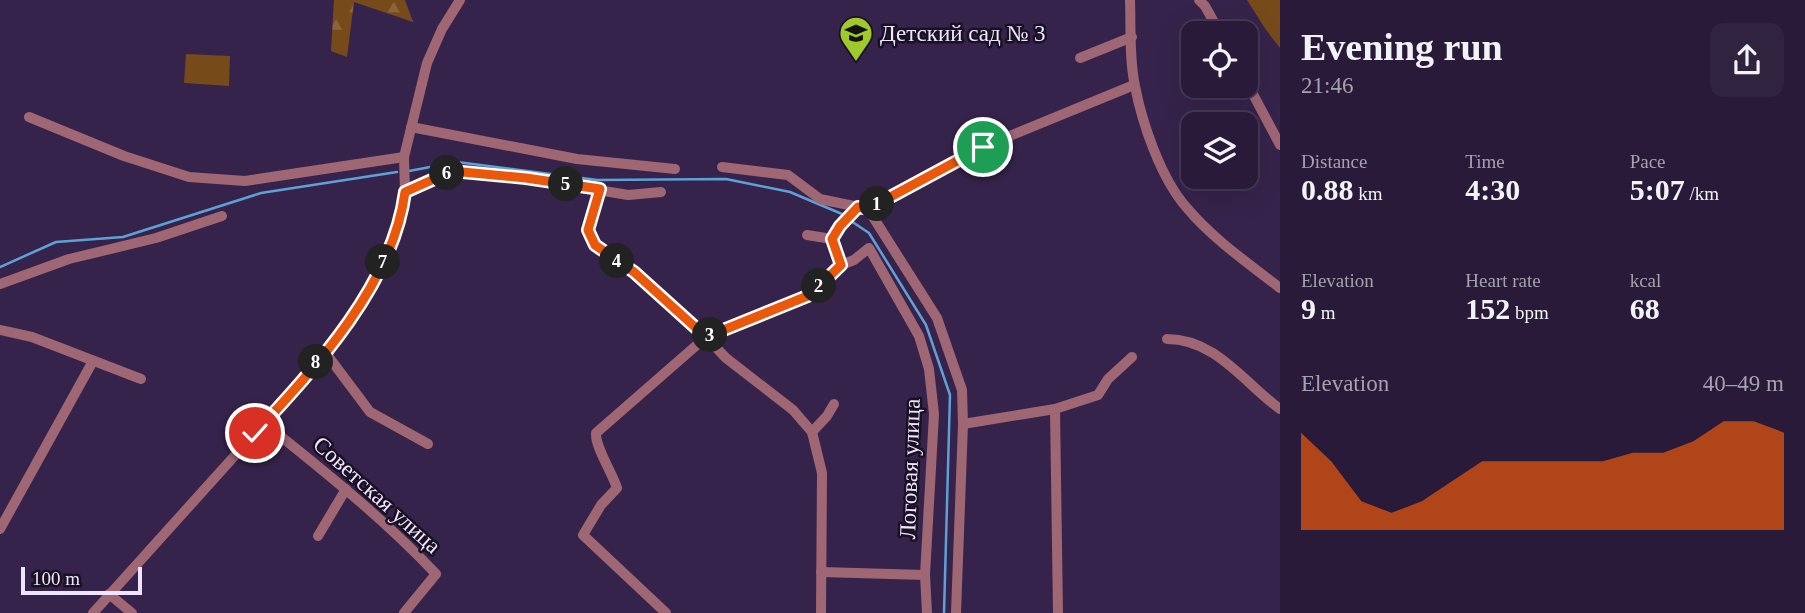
<!DOCTYPE html>
<meta charset="utf-8">
<style>
:root{--surface:#281a38;--page:#302340;--text:#f1f3f6;--muted:#a5a1ae;--line:#443853;--accent:#ea580c}
body{margin:0;font-family:Georgia,serif;background:var(--page);color:var(--text);height:100vh;display:flex;flex-direction:column;font-size:26px;white-space:nowrap}
*{box-sizing:border-box;margin:0}
p{font-size:23px;color:var(--muted)}
.icon{flex:none;width:38px;height:38px;fill:none;stroke:currentColor;stroke-width:2;stroke-linecap:round;stroke-linejoin:round}
.map{position:relative;flex:1;overflow:hidden}
.sheet{display:flex;flex-direction:column;background:var(--surface);width:525px}
.sheet>*{flex:none}
.controls{position:absolute;left:1181px;top:21px;display:grid;gap:14px}
.controls a{display:grid;place-items:center;width:77px;height:77px;border-radius:14px;background:var(--surface);box-shadow:0 7px 28px #0002,0 0 0 2px var(--line);font-size:35px}
.scale{position:absolute;left:21px;bottom:18px;width:121px;box-sizing:border-box;padding-left:7px;border:4px solid #eee4fd;border-top:0;font-size:19px;line-height:24px;white-space:nowrap;color:#eee4fd;-webkit-text-stroke:5px #191123;paint-order:stroke}
.pin{position:absolute;display:grid;place-items:center;width:60px;height:60px;color:#fff;margin:-30px;border:4px solid #fff;border-radius:50%;box-shadow:0 2px 7px #0007}
.km{position:absolute;width:35px;height:35px;margin:-18px;border-radius:50%;background:#222;color:#fff;font-size:19px;line-height:35px;text-align:center}
.round{display:grid;place-items:center;flex:none;width:74px;height:74px;border-radius:14px;background:var(--page)}
.head{display:flex;align-items:center;justify-content:space-between;height:119px;padding:0 21px}
h1{font-size:38px;font-weight:800;line-height:52px}
.figures{display:grid;grid-template-columns:repeat(3,1fr);gap:10px;height:119px;padding:7px 21px}
.figures div{display:grid;align-content:center}
.figures b{font-size:30px;font-weight:800}
.figures small{font-size:19px;font-weight:400}
.figures p{font-size:19px}
.chart{height:196px;padding:14px 21px}
.chart p{display:flex;justify-content:space-between}
.chart svg{width:100%;height:126px;margin-top:7px;fill:var(--accent);opacity:.7}
main{display:flex;flex:1;min-height:0}
.map>svg:first-child{display:block}
.forest{fill:url(#forest-firs)}
.park{fill:#774a1a}
.lines{fill:none;stroke-linecap:round;stroke-linejoin:round}
.stream{stroke:#5ea1d6;stroke-width:2.5}
.minor{stroke:#9f6674;stroke-width:10}
.route-casing{stroke:#fff;stroke-width:14}
.route{stroke:#ea580c;stroke-width:9}
.labels{text-anchor:middle;dominant-baseline:central;stroke-width:5;stroke-linejoin:round;paint-order:stroke}
.poi-label{font-size:23px;fill:#eee4fd;stroke:#191123;text-anchor:start}
.street-label{font-size:23px;fill:#eee4fd;stroke:#191123}
</style>
<main>
<div class="map">
<svg width="1280" height="613" viewBox="0 0 1280 613">
<defs>
<pattern id="forest-firs" width="22" height="20" patternUnits="userSpaceOnUse" patternTransform="scale(1.75)"><rect width="22" height="20" fill="#774a1a"/><path d="M5 1l3.5 6h-7zM16 11l3.5 6h-7z" fill="#8b643c"/></pattern>
</defs>
<rect width="100%" height="100%" fill="#36234b"/>
<path class="forest" d="M334 0H405L413 22 354 2 347 57 331 51Z"/>
<g class="park">
<path d="M1247 0H1280V48L1266 30Z"/>
<path d="M186 54 230 56 229 86 184 83Z"/>
</g>
<g class="lines">
<g class="stream">
<path d="M409 171 457 162 597 180 726 179 790 192 842 214"/>
<path d="M851 221 869 233 926 325 950 395 944 613"/>
<path d="M0 267 56 242 123 237 261 193 397 172"/>
</g>
<g class="minor">
<path d="M1130 0C1131 28 1129 58 1135 86 1142 123 1161 179 1187 208 1213 239 1248 263 1280 288"/>
<path d="M1199 0 1205 6 1220 33"/>
<path d="M1080 58 1132 37"/>
<path d="M1246 81 1280 145"/>
<path d="M29 117 124 156 189 177 245 181 404 157"/>
<path d="M411 127 577 159 675 169"/>
<path d="M722 167 788 175 820 199 868 209 937 318 962 390 963 424 956 613"/>
<path d="M600 189 588 230 595 245 634 272 706 337 726 358 793 410 812 432 822 473 821 613"/>
<path d="M405 192 452 171 526 178 628 195 661 192"/>
<path d="M868 209 983 147 1134 85"/>
<path d="M807 235 832 239"/>
<path d="M841 265 854 260 869 248 919 336 929 369 934 414 925 575 927 613"/>
<path d="M0 284 69 259 156 238 222 216"/>
<path d="M0 330 32 337 141 379"/>
<path d="M1167 339C1216 339 1244 383 1280 409"/>
<path d="M325 352 370 412 428 444"/>
<path d="M1055 409 1058 613"/>
<path d="M270 416 279 435"/>
<path d="M963 424 1055 409 1098 395 1108 379 1132 357"/>
<path d="M812 432 827 416 834 404"/>
<path d="M255 433 270 436 279 435C334 479 388 523 436 574L404 613"/>
<path d="M0 529 93 361"/>
<path d="M318 536 346 489"/>
<path d="M821 572 925 575"/>
<path d="M109 594 132 613"/>
<path d="M93 613 248 441 354 317 394 240 405 192 404 157 427 63 442 29 460 0"/>
<path d="M666 613 583 535 601 505 617 488C612 472 595 447 596 433L706 337 810 295 841 265 832 239 840 226 858 207"/>
</g>
</g>
<g class="lines">
<defs>
<path id="route" d="M255 433C316 367 393 284 405 192L452 171 526 178 600 189 588 230 595 245 634 272 706 337 810 295 841 265 832 239 840 226 858 207 868 209 983 147"/>
</defs>
<use href="#route" class="route-casing"/>
<use href="#route" class="route"/>
</g>
<defs>
<symbol id="school-pin" viewBox="-11 -11 22 30"><path d="M0 17L-7.5 6A9.5 9.5 0 1 1 7.5 6Z" fill="#a0c92c" stroke="#191123"/><path d="M0-5L7-2L0 1L-7-2ZM-4 1L0 2.5L4 1V4Q0 6-4 4Z" fill="#111"/></symbol>
</defs>
<g fill-rule="evenodd">
<use href="#school-pin" x="837" y="14" width="38" height="52"/>
</g>
<g class="labels">
<g class="poi-label">
<text x="880" y="33">Детский сад № 3</text>
</g>
<g class="street-label">
<text transform="translate(910 469) rotate(-88)">Логовая улица</text>
<text transform="translate(377 495) rotate(42)">Советская улица</text>
</g>
</g>
</svg>
<div class="controls">
<a><svg class="icon" aria-label="locate" viewBox="0 0 24 24"><circle cx="12" cy="12" r="6"/><path d="M12 2v4M12 18v4M2 12h4M18 12h4"/></svg></a>
<a><svg class="icon" aria-label="layers" viewBox="0 0 24 24"><path d="M12 4l9 5-9 5-9-5zM3 14l9 5 9-5"/></svg></a>
</div>
<div class="scale">100 m</div>
<div class="pin" style="left:983px;top:147px;background:#1e9e55"><svg class="icon" aria-label="arrive" viewBox="0 0 24 24"><path d="M6 21V4h12l-3 4 3 4H6"/></svg></div>
<div class="pin" style="left:255px;top:433px;background:#d93025"><svg class="icon" aria-label="check" viewBox="0 0 24 24"><path d="M5 12l5 5 9-10"/></svg></div>
<b class="km" style="left:877px;top:204px">1</b>
<b class="km" style="left:819px;top:286px">2</b>
<b class="km" style="left:710px;top:335px">3</b>
<b class="km" style="left:617px;top:261px">4</b>
<b class="km" style="left:566px;top:184px">5</b>
<b class="km" style="left:447px;top:173px">6</b>
<b class="km" style="left:383px;top:262px">7</b>
<b class="km" style="left:316px;top:362px">8</b>
</div>
<section class="sheet">
<div class="head"><div><h1>Evening run</h1><p>21:46</p></div><a class="round"><svg class="icon" aria-label="share" viewBox="0 0 24 24"><path d="M12 15V3M7 8l5-5 5 5M5 13v7h14v-7"/></svg></a></div>
<div class="figures">
<div><p>Distance</p><b>0.88<small> km</small></b></div>
<div><p>Time</p><b>4:30</b></div>
<div><p>Pace</p><b>5:07<small> /km</small></b></div>
</div>
<div class="figures">
<div><p>Elevation</p><b>9<small> m</small></b></div>
<div><p>Heart rate</p><b>152<small> bpm</small></b></div>
<div><p>kcal</p><b>68</b></div>
</div>
<div class="chart"><p><span>Elevation</span>40–49 m</p>
<svg viewBox="0 0 160 44" preserveAspectRatio="none"><path d="M0 44V10L10 20L20 34L30 38L40 34L50 27L60 20L70 20L80 20L90 20L100 20L110 17L120 17L130 13L140 6L150 6L160 10V44z"/></svg>
</div>
</section>
</main>
